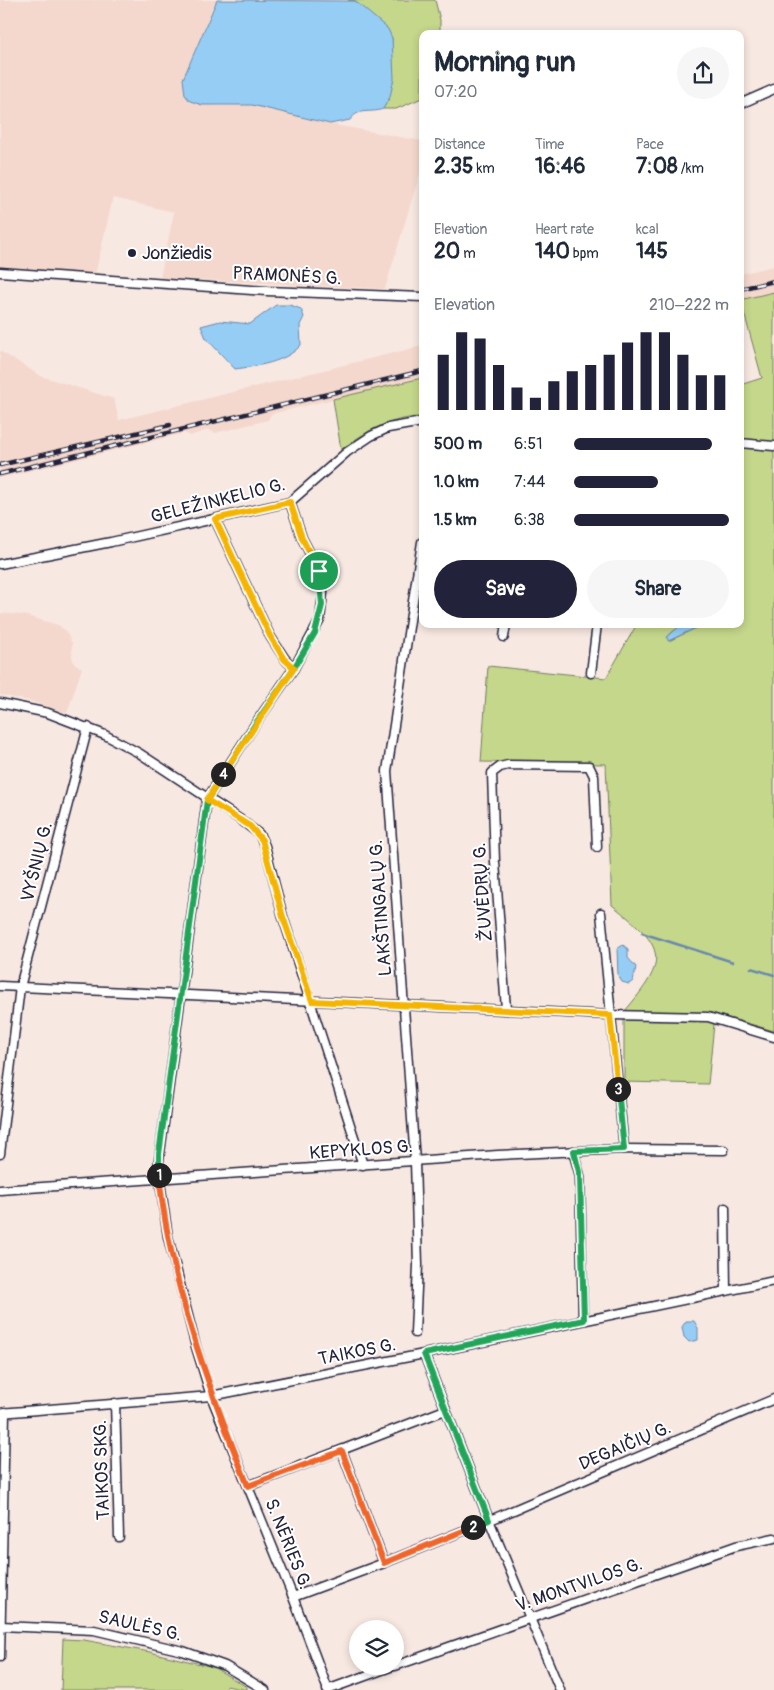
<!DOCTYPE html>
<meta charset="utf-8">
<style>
:root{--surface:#fff;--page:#f6f6f7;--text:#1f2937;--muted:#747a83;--accent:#22223b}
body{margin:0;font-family:Pangolin,sans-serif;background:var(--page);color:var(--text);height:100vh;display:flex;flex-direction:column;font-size:19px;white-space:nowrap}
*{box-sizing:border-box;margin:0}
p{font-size:16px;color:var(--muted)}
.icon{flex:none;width:28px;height:28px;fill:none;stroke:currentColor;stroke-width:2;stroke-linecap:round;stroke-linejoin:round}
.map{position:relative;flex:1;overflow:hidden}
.side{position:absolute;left:419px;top:30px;width:325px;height:598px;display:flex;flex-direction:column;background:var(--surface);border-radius:10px;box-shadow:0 2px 8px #0003}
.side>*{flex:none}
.buttons{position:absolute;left:349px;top:1620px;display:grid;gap:10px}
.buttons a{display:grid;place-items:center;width:55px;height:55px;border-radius:50%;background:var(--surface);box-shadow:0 2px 8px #0003;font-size:25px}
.pin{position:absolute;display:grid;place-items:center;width:42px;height:42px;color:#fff;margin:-21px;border:2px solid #fff;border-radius:50%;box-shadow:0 1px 5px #0007}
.km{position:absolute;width:25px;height:25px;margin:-12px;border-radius:50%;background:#222;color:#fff;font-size:14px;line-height:25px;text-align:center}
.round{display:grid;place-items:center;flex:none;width:52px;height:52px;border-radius:26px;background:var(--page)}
.overview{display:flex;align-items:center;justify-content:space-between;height:85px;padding:0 15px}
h1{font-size:28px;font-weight:700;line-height:38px}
.stats{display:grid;grid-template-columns:repeat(3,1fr);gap:8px;height:85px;padding:5px 15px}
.stats div{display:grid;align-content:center}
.stats b{font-size:21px;font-weight:700}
.stats small{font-size:14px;font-weight:400}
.stats p{font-size:14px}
.chart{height:140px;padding:10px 15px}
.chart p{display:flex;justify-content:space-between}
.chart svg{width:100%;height:90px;margin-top:5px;stroke:var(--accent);stroke-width:6}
.action{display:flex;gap:10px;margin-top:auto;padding:10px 15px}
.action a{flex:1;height:58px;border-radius:30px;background:var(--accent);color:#fff;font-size:20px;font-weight:700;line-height:58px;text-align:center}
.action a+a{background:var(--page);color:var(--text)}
ul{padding:0 15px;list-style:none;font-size:16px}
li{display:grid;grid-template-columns:80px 60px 1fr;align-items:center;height:38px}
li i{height:12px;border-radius:6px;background:var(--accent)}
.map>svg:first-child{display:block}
.built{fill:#f4d8cd}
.green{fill:#c5d78b;stroke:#747c63}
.water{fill:#96cdf5;stroke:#6889ab}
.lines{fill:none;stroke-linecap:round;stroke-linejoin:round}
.stream{stroke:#6889ab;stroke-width:2.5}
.street-casing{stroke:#22223b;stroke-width:11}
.street{stroke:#fff;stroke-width:8}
.rail-casing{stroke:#22223b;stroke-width:4.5}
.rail{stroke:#fff;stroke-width:2.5;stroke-dasharray:8;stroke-linecap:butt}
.split-1-casing{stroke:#fff;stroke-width:10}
.split-2-casing{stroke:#fff;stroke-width:10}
.split-3-casing{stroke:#fff;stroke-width:10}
.split-4-casing{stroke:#fff;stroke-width:10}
.split-5-casing{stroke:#fff;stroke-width:10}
.split-1{stroke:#22a559;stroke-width:6}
.split-2{stroke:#f0652b;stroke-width:6}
.split-3{stroke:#22a559;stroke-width:6}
.split-4{stroke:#f5b400;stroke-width:6}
.split-5{stroke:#f5b400;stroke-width:6}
.poi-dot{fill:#22223b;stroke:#fff;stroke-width:2}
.labels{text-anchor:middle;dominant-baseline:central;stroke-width:4;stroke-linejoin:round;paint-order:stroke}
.poi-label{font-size:18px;fill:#22223b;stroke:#fff;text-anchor:start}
.street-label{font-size:18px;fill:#22223b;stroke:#fff}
</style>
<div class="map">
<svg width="774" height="1690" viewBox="0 0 774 1690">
<rect width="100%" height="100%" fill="#f8e8e2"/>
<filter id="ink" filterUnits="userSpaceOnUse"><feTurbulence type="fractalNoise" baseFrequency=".02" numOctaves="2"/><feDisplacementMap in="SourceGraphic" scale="10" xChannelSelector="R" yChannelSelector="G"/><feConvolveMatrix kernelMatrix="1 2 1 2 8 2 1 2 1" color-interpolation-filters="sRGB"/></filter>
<g filter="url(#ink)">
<g class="built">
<path d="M0 0H217L183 79 185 95 190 101 219 106 252 105 330 124 422 141V166L385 289 160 278 174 212 113 198 95 275 0 269Z"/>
<path d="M774 266V292L740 300V274Z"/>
<path d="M422 346V378L271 414 268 420 215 433 208 430 190 436 185 433 0 478V351L41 376 114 399 119 420Z"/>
<path d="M0 613 24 615 58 625 65 630 72 643V657L74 663 82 668 67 713 30 701 0 695Z"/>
</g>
<g class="green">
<path d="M348 0H435L440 20V34H422V98L396 109H383C398 81 390 66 392 38L355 1Z"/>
<path d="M774 292V1031L715 1014 708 1084 624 1082V1012C669 960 667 948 612 905L606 764 481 762 488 666 606 678 637 624H682L668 636 669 641 698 627 699 624H740V385L762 378 743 309H740V300Z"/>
<path d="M422 378V417C393 417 363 432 341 450L333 399Z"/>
<path d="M63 1639 84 1640 150 1652 213 1667 247 1687V1690L226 1686 225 1690H61Z"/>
</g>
<g class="water">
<path d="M217 0 355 1 388 29 392 38 394 78 390 97 383 109C370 114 359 107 350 120L330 124 252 105H202L190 101 185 95 183 79Z"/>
<path d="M276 305H290L301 309 304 317 300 325 301 345C285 363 257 366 235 369L206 338 201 326 220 321 250 324Z"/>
<path d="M682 624H699L698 627 668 641 667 637Z"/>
<path d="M623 945 628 949V958L636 967 633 981 629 984 622 982 618 975 617 949Z"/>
<path d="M686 1321H694L698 1328V1340L689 1342 684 1337 682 1327Z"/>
</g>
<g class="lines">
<g class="stream">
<path d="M642 933 733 962"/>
<path d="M751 968 774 975"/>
</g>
<defs>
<g id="street">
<path d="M740 104 774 89"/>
<path d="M0 272 267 291 422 297"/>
<path d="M740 443 774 446"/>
<path d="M290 502 302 538 319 571 323 593 320 620 294 668 256 723 207 799 158 1168 168 1237 196 1347 211 1396 293 1597 328 1690"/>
<path d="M215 519 270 636 285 659 294 668"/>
<path d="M0 564 111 542 290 502 347 452 371 436 388 428 422 422"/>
<path d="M504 637 506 624"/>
<path d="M591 673 597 624"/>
<path d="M0 703 48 713 105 735 139 753 241 820 259 834 265 846 283 917 363 1165"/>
<path d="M601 913 624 1149"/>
<path d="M0 986 610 1015 708 1017 774 1037"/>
<path d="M506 1009 495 862 492 773 500 767 508 765 589 766 594 776 597 847"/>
<path d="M573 1151 580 1176 583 1320"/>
<path d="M0 1154 20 987 88 727"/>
<path d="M0 1190 498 1155 624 1149 724 1150"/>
<path d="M725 1208 726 1291"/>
<path d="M415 1333 418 1265 415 1161 387 771 422 542"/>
<path d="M424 1354 489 1520 560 1690"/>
<path d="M115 1403 119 1537"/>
<path d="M0 1413 211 1396 424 1354 774 1281"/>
<path d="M248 1486 445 1410"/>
<path d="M384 1563 495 1518 774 1399"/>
<path d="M293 1597 384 1563 342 1451"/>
<path d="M0 1626 94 1630 183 1651 225 1666 265 1690"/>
<path d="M0 1657 5 1412"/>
<path d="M395 1666 736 1546 774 1538"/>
<path d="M327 1690 393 1666"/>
</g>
</defs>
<use href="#street" class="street-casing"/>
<use href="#street" class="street"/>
<defs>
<g id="rail">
<path d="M740 289 774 281"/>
<path d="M0 465 170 425"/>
<path d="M0 474 422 371"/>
</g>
</defs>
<use href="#rail" class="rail-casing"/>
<use href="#rail" class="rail"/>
</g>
</g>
<g class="lines" filter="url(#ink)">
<defs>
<path id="split-1" d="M159 1175V1154L207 800 256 723 294 668 315 633 322 605 319 571"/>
<path id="split-2" d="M159 1175C170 1283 208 1386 248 1486L342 1451 384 1563 473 1527"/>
<path id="split-3" d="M473 1527 489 1520 424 1354 584 1320 580 1176 574 1151 624 1149 618 1089"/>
<path id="split-4" d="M223 774 207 800 250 826 262 840 283 917 312 1001 610 1015 618 1089"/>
<path id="split-5" d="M223 774 294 668 284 659 270 636 215 519 290 502 302 538 319 571"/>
</defs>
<use href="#split-1" class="split-1-casing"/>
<use href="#split-2" class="split-2-casing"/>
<use href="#split-3" class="split-3-casing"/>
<use href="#split-4" class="split-4-casing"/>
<use href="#split-5" class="split-5-casing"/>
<use href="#split-1" class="split-1"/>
<use href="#split-2" class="split-2"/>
<use href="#split-3" class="split-3"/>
<use href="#split-4" class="split-4"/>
<use href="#split-5" class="split-5"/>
</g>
<circle class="poi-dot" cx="132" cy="253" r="5"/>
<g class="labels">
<g class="poi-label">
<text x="142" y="253">Jonžiedis</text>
</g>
<g class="street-label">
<text transform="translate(287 276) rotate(3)">PRAMONĖS G.</text>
<text transform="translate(218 501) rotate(-14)">GELEŽINKELIO G.</text>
<text transform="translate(37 862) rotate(-76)">VYŠNIŲ G.</text>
<text transform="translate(483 892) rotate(-94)">ŽUVĖDRŲ G.</text>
<text transform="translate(381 908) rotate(-94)">LAKŠTINGALŲ G.</text>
<text transform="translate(361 1150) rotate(-4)">KEPYKLOS G.</text>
<text transform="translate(357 1352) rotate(-11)">TAIKOS G.</text>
<text transform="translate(625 1446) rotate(-23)">DEGAIČIŲ G.</text>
<text transform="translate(102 1470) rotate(-92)">TAIKOS SKG.</text>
<text transform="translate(288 1544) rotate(68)">S. NĖRIES G.</text>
<text transform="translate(579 1585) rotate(-19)">V. MONTVILOS G.</text>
<text transform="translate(140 1626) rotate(13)">SAULĖS G.</text>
</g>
</g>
</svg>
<div class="buttons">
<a><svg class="icon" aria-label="layers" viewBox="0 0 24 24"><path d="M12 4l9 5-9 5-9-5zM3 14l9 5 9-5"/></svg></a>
</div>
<div class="pin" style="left:319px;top:571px;background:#1e9e55"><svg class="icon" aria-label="arrive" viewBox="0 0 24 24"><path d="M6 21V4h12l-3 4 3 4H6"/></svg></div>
<b class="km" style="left:159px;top:1175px">1</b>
<b class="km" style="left:473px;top:1527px">2</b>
<b class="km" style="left:618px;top:1089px">3</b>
<b class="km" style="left:223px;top:774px">4</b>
<section class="side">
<div class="overview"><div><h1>Morning run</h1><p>07:20</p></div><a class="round"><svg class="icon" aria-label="share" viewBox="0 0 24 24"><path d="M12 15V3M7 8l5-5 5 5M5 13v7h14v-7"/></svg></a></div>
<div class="stats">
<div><p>Distance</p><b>2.35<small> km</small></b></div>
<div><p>Time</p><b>16:46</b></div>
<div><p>Pace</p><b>7:08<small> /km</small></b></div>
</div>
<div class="stats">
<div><p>Elevation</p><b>20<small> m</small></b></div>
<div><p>Heart rate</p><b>140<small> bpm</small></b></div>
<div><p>kcal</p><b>145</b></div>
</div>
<div class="chart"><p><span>Elevation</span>210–222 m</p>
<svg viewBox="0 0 160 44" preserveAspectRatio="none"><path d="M5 44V17M15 44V6M25 44V9M35 44V22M45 44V33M55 44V38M65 44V30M75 44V25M85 44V22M95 44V17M105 44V11M115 44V6M125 44V6M135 44V17M145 44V27M155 44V27"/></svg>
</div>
<ul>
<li><b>500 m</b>6:51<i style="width:89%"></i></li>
<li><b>1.0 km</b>7:44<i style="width:54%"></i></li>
<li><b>1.5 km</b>6:38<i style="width:100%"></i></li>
</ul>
<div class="action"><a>Save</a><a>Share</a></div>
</section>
</div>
